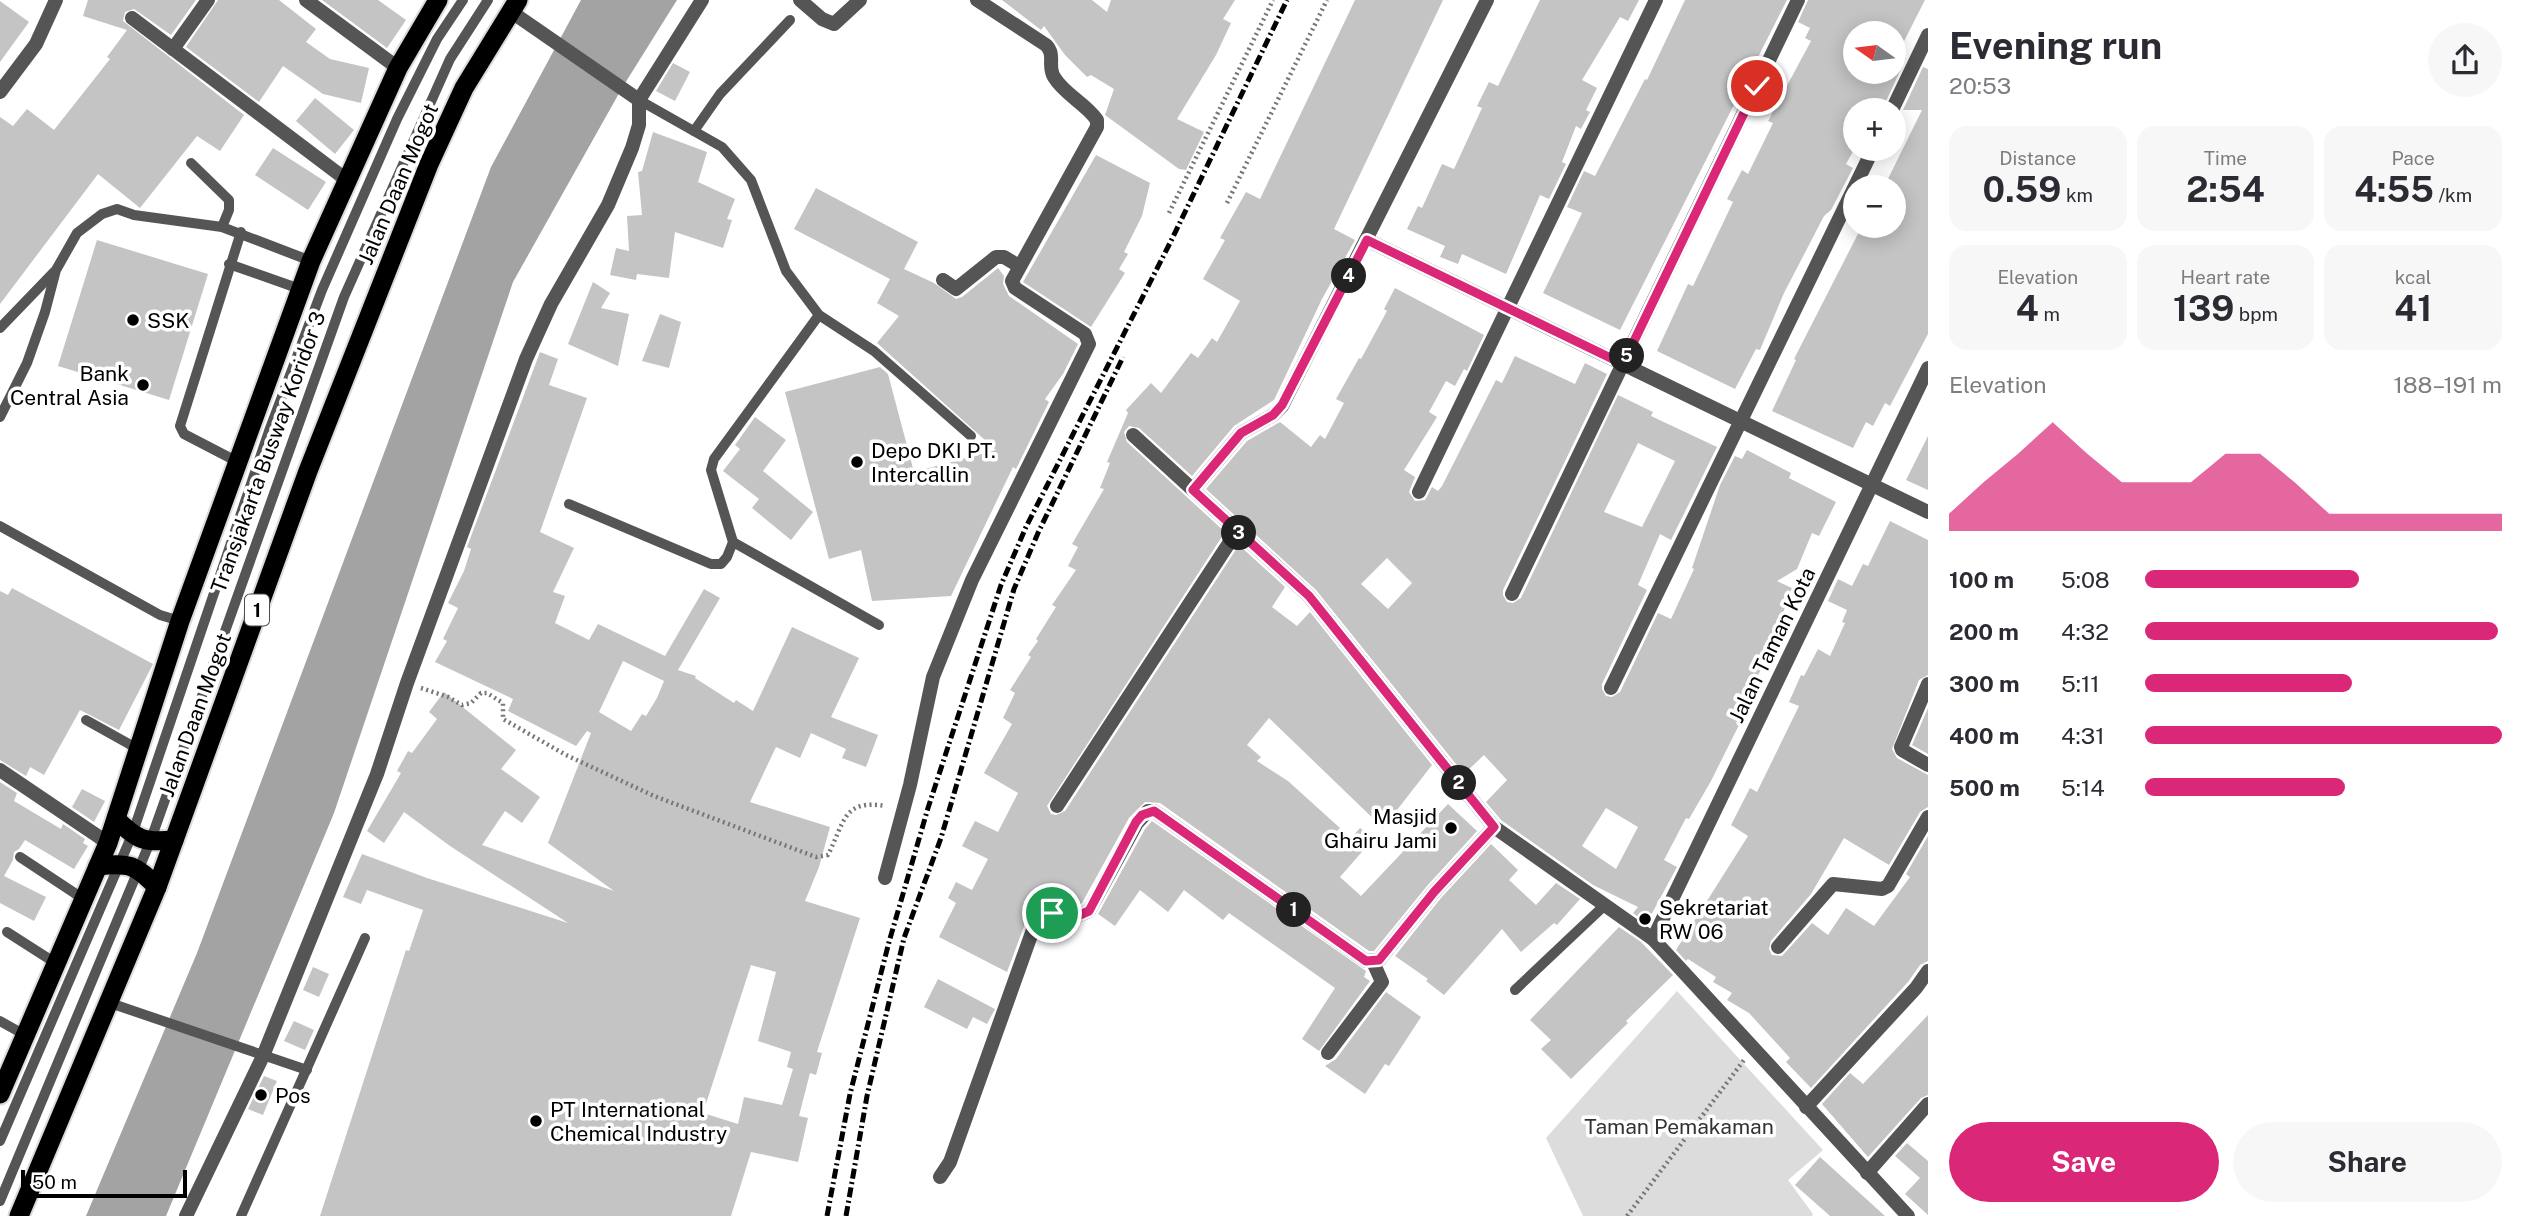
<!DOCTYPE html>
<meta charset="utf-8">
<style>
:root{--surface:#fff;--page:#f7f7f7;--text:#2b2b33;--muted:#7c7c81;--accent:#db2777}
body{margin:0;font-family:"Public Sans",sans-serif;background:var(--page);color:var(--text);height:100vh;display:flex;flex-direction:column;font-size:26px;white-space:nowrap}
*{box-sizing:border-box;margin:0}
p{font-size:23px;color:var(--muted)}
.icon{flex:none;width:38px;height:38px;fill:none;stroke:currentColor;stroke-width:2;stroke-linecap:round;stroke-linejoin:round}
.map{position:relative;flex:1;overflow:hidden}
.details{display:flex;flex-direction:column;background:var(--surface);width:595px}
.details>*{flex:none}
.needle{width:46px;rotate:284deg}
.controls{position:absolute;left:1843px;top:21px;display:grid;gap:14px}
.controls a{display:grid;place-items:center;width:63px;height:63px;border-radius:50%;background:var(--surface);box-shadow:0 4px 18px #0003;font-size:35px}
.scale{position:absolute;left:21px;bottom:18px;width:166px;box-sizing:border-box;padding-left:7px;border:4px solid #000;border-top:0;font-size:19px;line-height:24px;white-space:nowrap;color:#000;-webkit-text-stroke:5px #fff;paint-order:stroke}
.pin{position:absolute;display:grid;place-items:center;width:60px;height:60px;color:#fff;margin:-30px;border:4px solid #fff;border-radius:50%;box-shadow:0 2px 7px #0007}
.km{position:absolute;width:35px;height:35px;margin:-18px;border-radius:50%;background:#222;color:#fff;font-size:19px;line-height:35px;text-align:center}
.round{display:grid;place-items:center;flex:none;width:74px;height:74px;border-radius:37px;background:var(--page)}
.summary{display:flex;align-items:center;justify-content:space-between;height:119px;padding:0 21px}
h1{font-size:38px;font-weight:700;line-height:52px}
.metrics{display:grid;grid-template-columns:repeat(3,1fr);gap:10px;height:119px;padding:7px 21px}
.metrics div{display:grid;align-content:center;border-radius:18px;background:var(--page);text-align:center}
.metrics b{font-size:35px;font-weight:700}
.metrics small{font-size:19px;font-weight:400}
.metrics p{font-size:19px}
.chart{height:196px;padding:14px 21px}
.chart p{display:flex;justify-content:space-between}
.chart svg{width:100%;height:126px;margin-top:7px;fill:var(--accent);opacity:.7}
.cta{display:flex;gap:14px;margin-top:auto;padding:14px 21px}
.cta a{flex:1;height:80px;border-radius:42px;background:var(--accent);color:#fff;font-size:28px;font-weight:700;line-height:80px;text-align:center}
.cta a+a{background:var(--page);color:var(--text)}
ul{padding:0 21px;list-style:none;font-size:23px}
li{display:grid;grid-template-columns:112px 84px 1fr;align-items:center;height:52px}
li i{height:18px;border-radius:9px;background:var(--accent)}
main{display:flex;flex:1;min-height:0}
.map>svg:first-child{display:block}
.green{fill:#dcdcdc}
.water{fill:#a3a3a3}
.building{fill:#c4c4c4;fill-rule:evenodd}
.lines{fill:none;stroke-linecap:round;stroke-linejoin:round}
.trunk-casing{stroke:#dbdbdb;stroke-width:23}
.path{stroke:#777;stroke-width:4.5;stroke-dasharray:2 3.5;stroke-linecap:butt}
.service{stroke:#555;stroke-width:10}
.minor{stroke:#555;stroke-width:14}
.tertiary{stroke:#555;stroke-width:14}
.trunk{stroke:#000;stroke-width:19}
.rail{stroke:#000;stroke-width:5;stroke-dasharray:10 3.5 2 3.5;stroke-linecap:butt}
.route-casing{stroke:#fff;stroke-width:14}
.route{stroke:#db2777;stroke-width:9}
.poi-dot{fill:#000;stroke:#fff;stroke-width:2.5}
.labels{text-anchor:middle;dominant-baseline:central;stroke-width:7;stroke-linejoin:round;paint-order:stroke}
.shield{fill:#fff;stroke:#4c4c4c;stroke-width:2}
.shield-label{font-size:19px;font-weight:bold;fill:#000}
.street-label{font-size:21px;fill:#000;stroke:#fff}
.poi-label{font-size:21px;fill:#000;stroke:#fff;text-anchor:start}
.park-label{font-size:21px;fill:#333;stroke:#fff}
</style>
<main>
<div class="map">
<svg width="1928" height="1216" viewBox="0 0 1928 1216">
<rect width="100%" height="100%" fill="#fff"/>
<path class="green" d="M1677 991 1823 1150 1788 1180 1813 1214 1812 1216H1583L1546 1138Z"/>
<path class="water" d="M581 0H677L622 88 513 282 334 813 166 1216H86L197 953 491 167Z"/>
<g class="building">
<path d="M88 0H196L171 35 134 9 125 12 123 21 244 115 220 151 197 136 140 208 98 174 0 304V117L13 126 27 109 54 130 110 59 107 57 127 30 83 16Z"/>
<path d="M218 0H279L316 29 306 42 330 59 369 68 361 103 323 94 283 66 259 102 186 47Z"/>
<path d="M322 0H378L406 20 387 48Z"/>
<path d="M1002 0H1092L1107 12 1111 0H1235L1223 19 1231 23 1216 55 1177 119 1204 132 1186 170 1179 169 1105 115 1114 89 1091 75 1087 77 1065 55 1044 26 1041 30Z"/>
<path d="M1355 0H1443L1334 229 1355 240 1322 299 1274 400 1234 426 1192 476 1139 428 1129 426 1124 432 1127 442 1225 532 1047 806 1051 814 1056 815 1065 811 1239 545 1285 587 1272 607 1297 626 1310 612 1432 765 1383 828 1269 718 1247 745 1261 757 1257 761 1288 781 1351 838 1360 828 1374 838 1340 877 1361 896 1448 804 1477 831 1427 886 1374 951H1369L1160 803 1145 802 1129 818 1082 903 1074 907 1066 906 1045 892 1033 914 1026 921 1007 972 939 937 956 903 948 898 956 882 972 890 988 859 962 846 975 821 998 832 1018 793 984 773 1012 724 1003 718 1015 693 1010 690 1031 657 1028 655 1038 641 1036 639 1056 607 1052 605 1076 570 1068 566 1078 547 1072 544 1104 489 1100 488 1110 463 1107 462 1128 413 1126 410 1151 383 1161 393 1191 353 1198 358 1212 338 1217 342 1240 301 1203 279 1225 240 1220 238 1246 192 1260 199Z"/>
<path d="M1540 0H1639L1628 21 1620 17 1582 80 1597 88 1586 110 1590 112 1581 129 1576 126 1562 162 1566 164 1549 199 1540 195 1506 274 1462 254 1458 264 1440 257 1445 246 1407 229 1418 206 1422 208 1442 164 1454 169 1482 108 1477 106 1489 82 1498 86Z"/>
<path d="M1685 0H1787L1620 330 1543 293 1582 213 1567 207 1584 171 1595 176 1645 79 1647 80Z"/>
<path d="M1808 0H1925L1898 53 1906 58 1882 110H1855V148L1846 164 1853 168 1831 210 1824 216 1784 293 1760 350 1756 349 1735 389 1657 351 1688 284 1693 286 1733 202 1727 199 1742 170 1748 174 1773 123 1768 121 1811 41 1805 38 1810 28 1798 22ZM1855 33H1894V72H1855Z"/>
<path d="M0 1 29 22 0 62Z"/>
<path d="M673 63 690 72 675 101 656 91Z"/>
<path d="M1923 67 1928 69V334L1890 406 1885 403 1873 426 1866 422 1853 448 1772 411 1796 360 1794 359 1862 226H1894V187H1884L1922 110H1903Z"/>
<path d="M315 98 354 130 335 154 296 121Z"/>
<path d="M653 132 707 152 698 182 735 199 727 219 732 220 723 248 675 232 669 278 637 274 636 280 610 275 616 248 629 251 627 216 642 215 638 172 642 171Z"/>
<path d="M273 148 326 182 308 210 255 175Z"/>
<path d="M1096 155 1150 183 1142 216 1124 252 1128 254 1119 269 1125 273 1091 327 1023 282Z"/>
<path d="M816 188 918 242 904 269 934 283 956 299 962 297 998 268 1004 276 1003 284 1009 296 1078 344 1063 374 1045 399 1049 402 1016 469 1013 467 951 596 872 601 861 550 829 559 785 392 880 367 888 374 914 472 996 450 877 343 899 316 877 303 890 279 794 229Z"/>
<path d="M97 240 208 274 169 400 58 366Z"/>
<path d="M593 282 610 293 601 308 629 314 618 366 568 344Z"/>
<path d="M1395 288 1484 335 1467 371 1464 369 1455 386 1446 381 1429 412 1437 417 1404 470 1415 477 1409 492 1415 501 1425 500 1432 487 1438 491 1442 486 1496 380 1502 383 1515 356 1575 384 1585 363 1607 374 1503 590V595L1507 602 1513 603 1521 598 1618 395 1653 412 1651 416 1717 447 1671 540 1660 534 1638 585 1647 590 1602 684V689L1606 696 1612 697 1620 692 1658 613 1671 619 1694 569 1692 568 1720 485 1735 456 1742 459 1747 450 1791 473 1789 478 1836 502 1819 536 1812 533 1797 569 1777 581 1794 589 1779 621 1785 624 1773 650 1770 649 1748 698 1752 699 1711 781 1689 819 1686 818 1664 860 1677 867 1650 917 1652 919 1649 925 1633 913 1638 907 1593 885 1501 820 1486 802 1507 780 1484 755 1464 774 1316 590 1206 489 1247 441 1280 422 1311 447 1320 435 1325 439 1344 403 1336 399 1359 358 1361 359 1387 311 1384 309ZM1638 443 1675 461 1642 527 1604 512ZM1387 558 1412 583 1388 609 1361 584ZM1606 808 1638 827 1616 869 1582 846Z"/>
<path d="M660 314 681 322 669 368 642 361Z"/>
<path d="M540 352 558 359 549 385 587 398 540 532 574 548 553 592 565 596 555 623 589 640 598 624 665 656 704 589 720 598 678 670 696 676 695 678 734 703 736 700 753 711 792 627 859 658 831 717 878 735 866 767 842 758 846 749 811 733 800 758 776 747 750 802 830 827 819 867 805 901 860 918 817 1052 822 1053 816 1075 810 1073 799 1116 808 1118 798 1162 751 1152 731 1216H320L406 950 409 951 423 910 367 890 361 904 343 897 362 854 427 878 568 923 450 846 404 812 384 843 367 831 401 773 397 771 408 751 412 753 437 719 429 712 444 692 516 750 501 769 540 797 522 823 505 811 482 845 614 891 548 843 591 733 587 731 576 746 508 711 513 699 435 662 447 641 443 639 458 608 448 603 464 571 471 549 467 547ZM623 661 664 681 657 698 646 716 642 714 631 731 599 712ZM751 965 776 972 758 1041 791 1052 787 1067 793 1069 782 1105 744 1097 738 1124 703 1113Z"/>
<path d="M755 417 786 440 763 471 813 512 791 540 752 508 759 499 723 471 740 449 735 445Z"/>
<path d="M1928 436V490L1906 480Z"/>
<path d="M1890 521 1928 540V675L1919 680 1892 749 1897 758 1928 775V807L1920 812 1889 865 1844 838 1811 894 1771 941 1769 949 1772 955 1782 956 1812 923 1828 935 1846 908 1874 926 1910 877 1906 874 1928 836V961L1920 965 1908 982 1811 1088 1786 1062 1790 1058 1749 1013 1727 1000 1732 993 1713 982 1716 977 1688 959 1686 961 1676 950 1748 836 1731 825 1750 788 1757 792 1799 706 1789 702 1801 675 1804 676 1818 649 1830 656 1845 623 1842 622 1847 610 1828 601 1838 579 1852 586 1863 564 1868 566Z"/>
<path d="M12 588 153 664 119 730 80 710 44 775 30 767 26 776 0 760V591L8 595Z"/>
<path d="M1928 708V754L1912 745Z"/>
<path d="M0 782 17 793 14 801 61 829 63 824 85 839 83 843 88 846 74 869 25 840 19 849 14 852 13 860 4 876 46 897 34 921 0 903Z"/>
<path d="M82 789 105 801 94 822 72 807Z"/>
<path d="M1152 821 1366 971 1364 977 1370 981 1319 1051 1302 1039 1335 988 1229 913 1223 920 1184 890 1168 912 1140 890 1115 926 1098 914 1145 829Z"/>
<path d="M1491 844 1518 870 1509 880 1536 905 1556 883 1580 899 1557 925 1554 923 1521 952 1502 929 1444 995 1426 981 1428 979 1395 956 1441 898Z"/>
<path d="M1619 927 1641 942 1673 975 1626 1021 1628 1023 1571 1079 1541 1049 1551 1040 1530 1020Z"/>
<path d="M313 967 329 974 319 997 303 990Z"/>
<path d="M938 979 995 1009 987 1024 973 1017 967 1029 924 1007Z"/>
<path d="M1386 992 1421 1017 1389 1066 1385 1064 1365 1094 1325 1066 1336 1059Z"/>
<path d="M1928 1015V1095L1921 1098 1868 1157 1822 1104 1850 1073 1863 1084Z"/>
<path d="M294 1021 314 1030 305 1050 284 1041Z"/>
<path d="M264 1076 277 1081 263 1115 248 1109Z"/>
<path d="M1907 1143 1928 1161V1215L1905 1194 1920 1178 1895 1156Z"/>
<path d="M1820 1157 1885 1216H1830L1795 1185Z"/>
</g>
<g class="lines">
<defs>
<g id="trunk">
<path d="M116 819C137 840 144 843 174 840"/>
<path d="M98 866C129 862 136 865 157 887"/>
<path d="M0 1094 108 843 180 621 311 261 398 68 438 0"/>
<path d="M19 1216 157 887 308 471 429 164 464 88 518 0"/>
</g>
</defs>
<use href="#trunk" class="trunk-casing"/>
<g class="path">
<path d="M1227 203 1327 0"/>
<path d="M1169 213 1273 0"/>
<path d="M421 688 448 697 462 705 471 703 481 693H487L503 703V719L566 755 654 796 816 857 828 855C845 821 843 799 886 806"/>
<path d="M1627 1216 1744 1060"/>
</g>
<g class="service">
<path d="M639 100 722 147 751 180 786 271 819 315 874 351 971 436"/>
<path d="M694 131 720 94 790 20"/>
<path d="M191 163 229 200V210L222 227"/>
<path d="M229 264 300 289"/>
<path d="M0 328 54 272"/>
<path d="M0 417 27 363 45 312 56 270 77 233 102 214 117 209 134 215 222 227 311 261"/>
<path d="M236 461 184 434 180 426 241 232"/>
<path d="M569 504 711 564H721L727 557 733 542 711 470 714 459 819 315"/>
<path d="M0 526 160 615 180 621"/>
<path d="M733 542 879 625"/>
<path d="M86 720 138 749"/>
<path d="M20 857 85 900"/>
<path d="M7 932 57 964"/>
<path d="M1515 990 1606 904"/>
<path d="M110 1003 307 1070"/>
<path d="M0 1021 25 1035"/>
<path d="M0 1141 132 835 269 431 322 290 397 119 437 39 463 0"/>
<path d="M0 1201 150 842 344 297 450 59 488 0"/>
<path d="M241 1216 365 938"/>
</g>
<g class="minor">
<path d="M306 0 398 68"/>
<path d="M800 0 822 19 834 24 860 0"/>
<path d="M510 11 639 100"/>
<path d="M132 18 348 181"/>
<path d="M173 49 208 0"/>
<path d="M0 92 36 44 56 0"/>
<path d="M1892 110 1928 35"/>
<path d="M1367 240 1928 512"/>
<path d="M943 280 956 289 996 257H1004L1019 266"/>
<path d="M1133 435 1309 596 1494 827 1653 939"/>
<path d="M1193 490 1241 433 1273 415 1282 406 1487 0"/>
<path d="M1419 492 1656 0"/>
<path d="M1512 594 1798 0"/>
<path d="M1928 684 1901 747 1902 750 1928 765"/>
<path d="M1611 688 1873 149"/>
<path d="M0 770 108 843"/>
<path d="M1057 806 1237 531"/>
<path d="M885 878 910 785 933 677 972 580 1089 344 1085 334 1015 288 1012 281 1097 127V120C1086 104 1064 94 1054 77 1047 66 1056 55 1046 45L977 0"/>
<path d="M1778 947 1833 884 1882 889 1888 886 1928 817"/>
<path d="M1328 1053 1382 982 1373 962"/>
<path d="M1806 1107 1916 988 1928 971"/>
<path d="M1867 1173 1928 1104"/>
<path d="M940 1177 950 1162 1035 924 1052 913 1075 917 1089 911 1137 823 1148 811H1154L1366 961 1379 960 1434 892 1494 827"/>
<path d="M186 1216 263 1056 377 774 407 683 526 359 551 304 608 205 632 148 639 125V100L702 0"/>
</g>
<path class="tertiary" d="M1908 1216 1653 939 1928 368"/>
<use href="#trunk" class="trunk"/>
<g class="rail">
<path d="M827 1216 850 1094 889 942 928 808 1001 585 1026 527 1172 239 1287 0"/>
<path d="M846 1216 867 1096 904 938 941 838 1014 589 1038 533 1123 357"/>
</g>
</g>
<g class="lines">
<defs>
<path id="route" d="M1052 913 1075 917 1089 911 1136 822 1142 815 1154 811 1366 961 1379 960 1434 892 1494 827 1309 596 1193 490 1241 433 1273 415 1282 405 1367 240 1623 364 1757 86"/>
</defs>
<use href="#route" class="route-casing"/>
<use href="#route" class="route"/>
</g>
<g class="poi-dot">
<circle cx="133" cy="320" r="7"/>
<circle cx="143" cy="385" r="7"/>
<circle cx="857" cy="462" r="7"/>
<circle cx="1451" cy="828" r="7"/>
<circle cx="1645" cy="919" r="7"/>
<circle cx="261" cy="1095" r="7"/>
<circle cx="536" cy="1121" r="7"/>
</g>
<g class="labels">
<rect class="shield" x="245" y="594.5" width="24" height="31" rx="5"/>
<g class="shield-label">
<text x="257" y="610">1</text>
</g>
<g class="street-label">
<text transform="translate(398 184) rotate(-67)">Jalan Daan Mogot</text>
<text transform="translate(268 452) rotate(-70)">Transjakarta Busway Koridor 3</text>
<text transform="translate(1772 645) rotate(-64)">Jalan Taman Kota</text>
<text transform="translate(195 715) rotate(-70)">Jalan Daan Mogot</text>
</g>
<g class="poi-label">
<text x="147" y="320">SSK</text>
<text x="129" y="373" text-anchor="end">Bank<tspan x="129" dy="24">Central Asia</tspan></text>
<text x="871" y="450">Depo DKI PT.<tspan x="871" dy="24">Intercallin</tspan></text>
<text x="1437" y="816" text-anchor="end">Masjid<tspan x="1437" dy="24">Ghairu Jami</tspan></text>
<text x="1659" y="907">Sekretariat<tspan x="1659" dy="24">RW 06</tspan></text>
<text x="275" y="1095">Pos</text>
<text x="550" y="1109">PT International<tspan x="550" dy="24">Chemical Industry</tspan></text>
</g>
<g class="park-label">
<text x="1679" y="1126">Taman Pemakaman</text>
</g>
</g>
</svg>
<div class="controls">
<a><svg class="needle" viewBox="-14 -14 28 28"><path d="M0-13l5 13h-10z" fill="#e53935"/><path d="M0 13l5-13h-10z" fill="#7c7c81"/></svg></a>
<a>+</a>
<a>−</a>
</div>
<div class="scale">50 m</div>
<div class="pin" style="left:1052px;top:913px;background:#1e9e55"><svg class="icon" aria-label="arrive" viewBox="0 0 24 24"><path d="M6 21V4h12l-3 4 3 4H6"/></svg></div>
<div class="pin" style="left:1757px;top:86px;background:#d93025"><svg class="icon" aria-label="check" viewBox="0 0 24 24"><path d="M5 12l5 5 9-10"/></svg></div>
<b class="km" style="left:1294px;top:910px">1</b>
<b class="km" style="left:1459px;top:783px">2</b>
<b class="km" style="left:1239px;top:533px">3</b>
<b class="km" style="left:1349px;top:276px">4</b>
<b class="km" style="left:1627px;top:356px">5</b>
</div>
<section class="details">
<div class="summary"><div><h1>Evening run</h1><p>20:53</p></div><a class="round"><svg class="icon" aria-label="share" viewBox="0 0 24 24"><path d="M12 15V3M7 8l5-5 5 5M5 13v7h14v-7"/></svg></a></div>
<div class="metrics">
<div><p>Distance</p><b>0.59<small> km</small></b></div>
<div><p>Time</p><b>2:54</b></div>
<div><p>Pace</p><b>4:55<small> /km</small></b></div>
</div>
<div class="metrics">
<div><p>Elevation</p><b>4<small> m</small></b></div>
<div><p>Heart rate</p><b>139<small> bpm</small></b></div>
<div><p>kcal</p><b>41</b></div>
</div>
<div class="chart"><p><span>Elevation</span>188–191 m</p>
<svg viewBox="0 0 160 44" preserveAspectRatio="none"><path d="M0 44V38L10 27L20 17L30 6L40 17L50 27L60 27L70 27L80 17L90 17L100 27L110 38L120 38L130 38L140 38L150 38L160 38V44z"/></svg>
</div>
<ul>
<li><b>100 m</b>5:08<i style="width:60%"></i></li>
<li><b>200 m</b>4:32<i style="width:99%"></i></li>
<li><b>300 m</b>5:11<i style="width:58%"></i></li>
<li><b>400 m</b>4:31<i style="width:100%"></i></li>
<li><b>500 m</b>5:14<i style="width:56%"></i></li>
</ul>
<div class="cta"><a>Save</a><a>Share</a></div>
</section>
</main>
